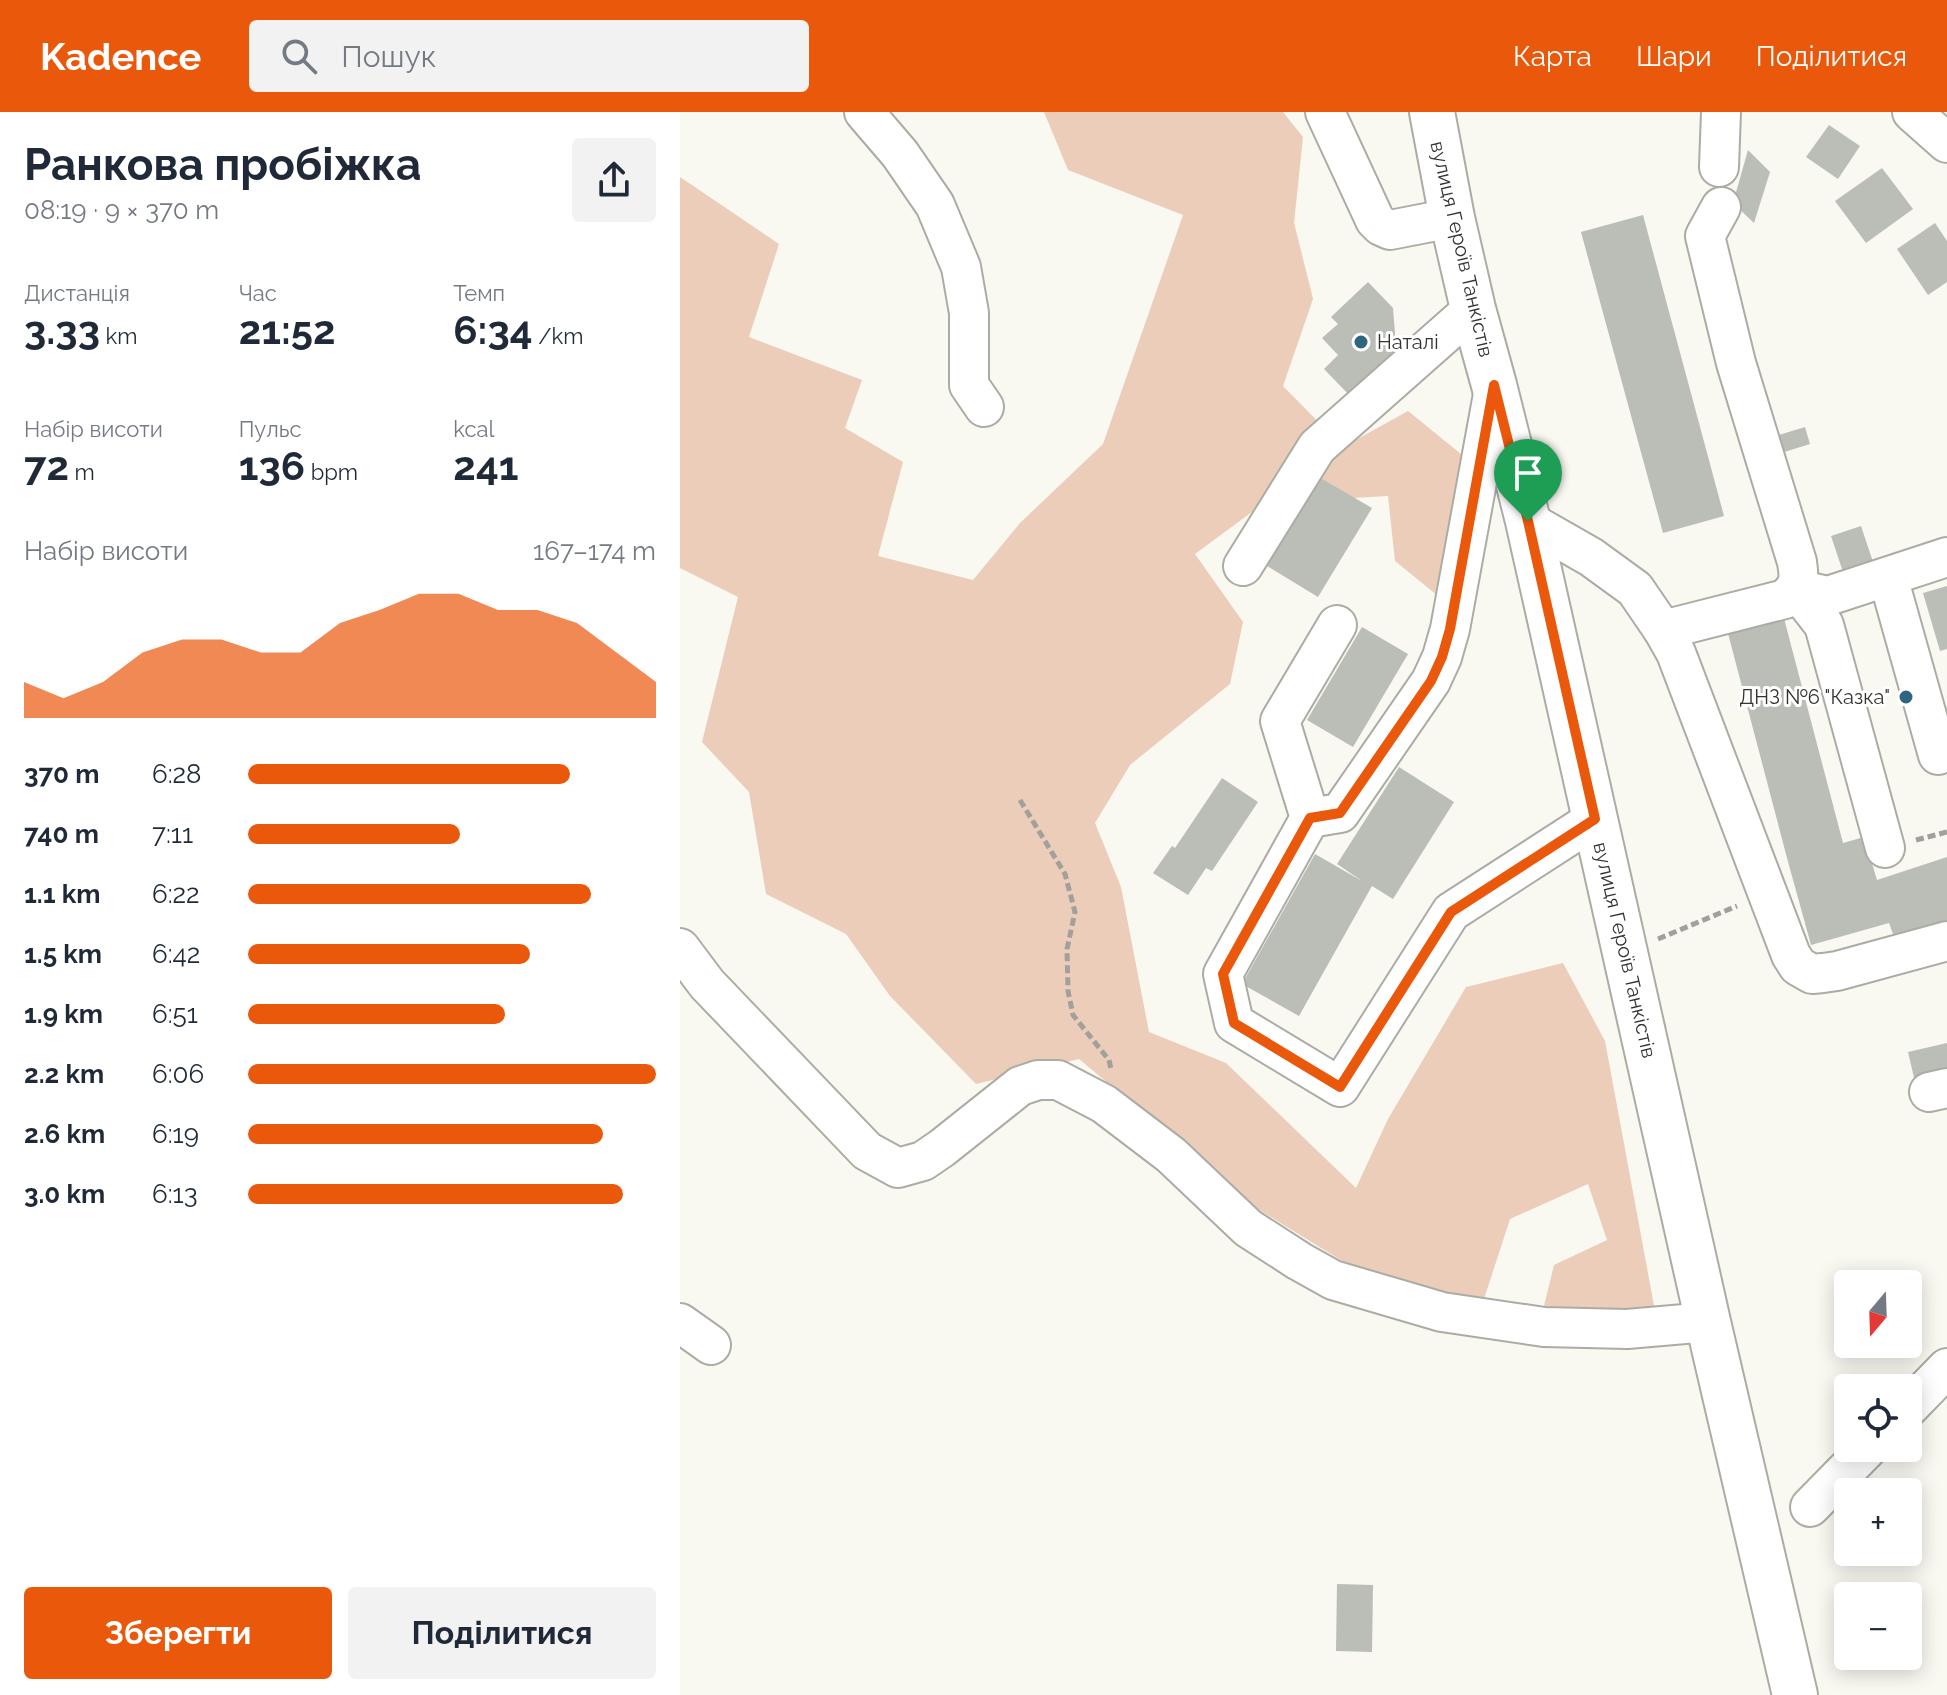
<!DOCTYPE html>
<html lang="uk">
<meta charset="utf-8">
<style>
:root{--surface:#fff;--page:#f2f2f3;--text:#1f2937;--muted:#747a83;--accent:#ea580c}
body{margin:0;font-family:Raleway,sans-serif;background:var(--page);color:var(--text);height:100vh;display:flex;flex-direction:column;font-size:30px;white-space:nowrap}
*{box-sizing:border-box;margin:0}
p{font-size:26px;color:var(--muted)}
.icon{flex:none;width:44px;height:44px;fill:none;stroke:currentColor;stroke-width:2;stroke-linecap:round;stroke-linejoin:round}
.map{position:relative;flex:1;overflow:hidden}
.side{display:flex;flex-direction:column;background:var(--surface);width:680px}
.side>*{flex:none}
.needle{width:52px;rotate:199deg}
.tools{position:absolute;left:1154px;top:1158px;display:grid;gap:16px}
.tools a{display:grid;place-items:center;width:88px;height:88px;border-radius:8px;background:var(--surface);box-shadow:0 4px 20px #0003;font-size:40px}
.pin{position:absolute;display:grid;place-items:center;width:68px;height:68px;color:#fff;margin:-82px -34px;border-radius:50% 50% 50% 0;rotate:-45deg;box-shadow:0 0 8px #0007}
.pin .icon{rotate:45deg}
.round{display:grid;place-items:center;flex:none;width:84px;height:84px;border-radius:8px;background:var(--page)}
.overview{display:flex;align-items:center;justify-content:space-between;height:136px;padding:0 24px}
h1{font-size:44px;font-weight:700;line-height:60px}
.stats{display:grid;grid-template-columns:repeat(3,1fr);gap:12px;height:136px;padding:8px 24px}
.stats div{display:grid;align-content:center}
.stats b{font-size:40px;font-weight:700}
.stats small{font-size:22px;font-weight:400}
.stats p{font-size:22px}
.chart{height:224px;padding:16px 24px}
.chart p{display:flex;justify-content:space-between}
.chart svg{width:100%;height:144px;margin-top:8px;fill:var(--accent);opacity:.7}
.cta{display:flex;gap:16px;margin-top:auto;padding:16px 24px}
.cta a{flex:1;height:92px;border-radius:8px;background:var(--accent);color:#fff;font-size:32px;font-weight:700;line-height:92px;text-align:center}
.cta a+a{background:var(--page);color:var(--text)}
ul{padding:0 24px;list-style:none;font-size:26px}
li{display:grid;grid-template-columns:128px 96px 1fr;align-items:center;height:60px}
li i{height:20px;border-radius:10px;background:var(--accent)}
header{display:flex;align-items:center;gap:48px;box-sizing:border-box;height:112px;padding:0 40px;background:var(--accent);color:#fff}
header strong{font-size:38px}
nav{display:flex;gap:44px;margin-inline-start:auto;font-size:28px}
.search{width:560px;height:72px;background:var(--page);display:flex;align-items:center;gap:20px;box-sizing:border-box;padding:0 28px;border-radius:8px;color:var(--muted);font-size:30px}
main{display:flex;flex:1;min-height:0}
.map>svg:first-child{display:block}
.green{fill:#eccdb9}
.building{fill:#babeb7}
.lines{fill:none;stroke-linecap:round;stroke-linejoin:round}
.minor-casing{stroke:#acaca5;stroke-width:42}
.major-casing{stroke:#acaca5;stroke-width:48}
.path{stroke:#a1a09b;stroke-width:5;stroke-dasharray:8 4;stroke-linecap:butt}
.minor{stroke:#fff;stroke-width:38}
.major{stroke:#fff;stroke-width:44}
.route-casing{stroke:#fff;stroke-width:16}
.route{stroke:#ea580c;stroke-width:10}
.poi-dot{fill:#2f6580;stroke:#fff;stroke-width:3}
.labels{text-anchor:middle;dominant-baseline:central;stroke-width:6;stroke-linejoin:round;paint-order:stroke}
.street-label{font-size:20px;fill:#333330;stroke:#fff}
.poi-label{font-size:20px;fill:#333330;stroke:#fff;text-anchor:start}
</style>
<header>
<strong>Kadence</strong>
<div class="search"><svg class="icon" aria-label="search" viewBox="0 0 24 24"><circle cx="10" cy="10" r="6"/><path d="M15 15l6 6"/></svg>Пошук</div>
<nav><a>Карта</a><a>Шари</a><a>Поділитися</a></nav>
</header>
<main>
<section class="side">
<div class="overview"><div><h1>Ранкова пробіжка</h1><p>08:19 · 9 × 370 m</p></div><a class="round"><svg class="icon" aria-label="share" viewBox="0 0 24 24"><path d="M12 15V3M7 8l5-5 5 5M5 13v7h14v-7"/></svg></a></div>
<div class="stats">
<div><p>Дистанція</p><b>3.33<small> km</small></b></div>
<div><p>Час</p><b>21:52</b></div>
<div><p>Темп</p><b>6:34<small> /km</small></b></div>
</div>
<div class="stats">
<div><p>Набір висоти</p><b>72<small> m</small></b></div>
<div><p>Пульс</p><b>136<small> bpm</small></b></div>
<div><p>kcal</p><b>241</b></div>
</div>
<div class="chart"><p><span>Набір висоти</span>167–174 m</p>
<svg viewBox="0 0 160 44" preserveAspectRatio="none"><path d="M0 44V33L10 38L20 33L30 24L40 20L50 20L60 24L70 24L80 15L90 11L100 6L110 6L120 11L130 11L140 15L150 24L160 33V44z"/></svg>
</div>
<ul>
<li><b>370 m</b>6:28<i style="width:79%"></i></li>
<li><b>740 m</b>7:11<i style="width:52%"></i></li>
<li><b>1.1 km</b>6:22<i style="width:84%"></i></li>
<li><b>1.5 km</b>6:42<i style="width:69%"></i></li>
<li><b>1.9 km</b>6:51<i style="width:63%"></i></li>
<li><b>2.2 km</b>6:06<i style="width:100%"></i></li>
<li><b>2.6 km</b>6:19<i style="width:87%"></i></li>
<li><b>3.0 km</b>6:13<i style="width:92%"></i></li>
</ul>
<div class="cta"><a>Зберегти</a><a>Поділитися</a></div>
</section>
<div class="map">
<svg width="1267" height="1583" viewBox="0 0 1267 1583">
<rect width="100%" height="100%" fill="#f9f8f1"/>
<path class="green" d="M364 0H603L623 25 614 111 633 187 603 274 663 335 728 299 781 342 758 484 715 449 708 384 584 391 515 442 563 510 550 572 450 653 415 711 441 775 469 920 546 951 676 1076 708 1007 786 875 883 851 925 929 975 1199 863 1198 874 1153 927 1128 908 1072 830 1107 804 1187 685 1163 578 1097 399 947 296 972 210 884 166 822 86 782 69 680 22 630 58 485 0 456V65L99 132 69 225 182 268 165 316 223 350 198 444 293 468 340 411 423 332 503 103 388 58Z"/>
<g class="building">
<path d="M1149 13 1180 34 1158 67 1126 45Z"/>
<path d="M1068 38 1090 60 1074 111 1053 91Z"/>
<path d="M1202 56 1233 97 1186 131 1155 89Z"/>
<path d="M963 103 1044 404 983 421 901 120Z"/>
<path d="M1255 111 1267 129V170L1248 183 1217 137Z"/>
<path d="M688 170 713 196 716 234 709 258 676 290 644 257 658 243 642 226 658 212 651 205Z"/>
<path d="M1125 315 1130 332 1098 342 1092 325Z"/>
<path d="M637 364 692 396 638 485 584 452Z"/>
<path d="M1181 414 1194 453 1164 463 1151 424Z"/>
<path d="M1267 474V537L1260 539 1243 481Z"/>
<path d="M1101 495 1163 731 1184 725 1197 768 1267 745V817L1217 833 1209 811 1131 833 1107 746 1045 510Z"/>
<path d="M682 515 728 542 673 635 627 608Z"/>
<path d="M719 655 774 690 713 787 692 774 619 904 562 872 635 742 682 769 657 752Z"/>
<path d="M542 666 578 690 532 759 526 756 508 783 473 761 492 734 495 736Z"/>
<path d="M1267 931V963L1235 970 1228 940Z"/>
<path d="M657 1472 693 1473 692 1540 656 1539Z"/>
</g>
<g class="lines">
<defs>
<g id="minor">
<path d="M184 0 220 42 255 93 281 155 289 201V273L304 295"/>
<path d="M645 0 695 108 701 114 710 118 772 106"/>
<path d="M1232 0 1267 31"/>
<path d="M1039 55 1041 0"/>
<path d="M814 277 770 517 762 545 751 569 660 701 630 706 543 862 554 911 660 975 771 800 915 707"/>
<path d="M848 409 911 445 955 477 983 518 996 541 1111 843 1118 854 1132 862 1143 861 1157 859 1267 829"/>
<path d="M563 454 637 335 793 197"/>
<path d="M1208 465 1258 643"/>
<path d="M1116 477 1144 513 1205 736"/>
<path d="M1116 477 1148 484 1267 445"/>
<path d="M983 518 1105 487C1119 474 1120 469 1117 450L1056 251 1025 124 1041 95"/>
<path d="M630 706 600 609 657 513"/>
<path d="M0 836 27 872 187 1039 218 1056 243 1049 262 1036 340 974 358 968H378L424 992 491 1043 568 1116 619 1149 653 1168 762 1200 864 1215 947 1217 1028 1210"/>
<path d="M1249 980 1267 976"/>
<path d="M0 1211 31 1233"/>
<path d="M1228 1296 1267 1256"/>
<path d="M1130 1395 1188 1336"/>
</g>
<path id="major" d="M752 0 772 106 793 197 814 273 848 409 1028 1210 1115 1583"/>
</defs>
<use href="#minor" class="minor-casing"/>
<use href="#major" class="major-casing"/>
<g class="path">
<path d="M340 688 385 762 395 800 387 837 388 879 393 903 429 948 431 957"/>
<path d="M1236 728 1267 720"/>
<path d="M978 827 1057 794"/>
</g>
<use href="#minor" class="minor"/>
<use href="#major" class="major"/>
</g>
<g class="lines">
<defs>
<path id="route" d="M814 273 848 409 915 707 771 800 660 975 554 911 543 862 630 706 660 701 751 569 762 545 770 517Z"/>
</defs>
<use href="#route" class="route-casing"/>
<use href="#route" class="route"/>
</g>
<g class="poi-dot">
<circle cx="681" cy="230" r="8"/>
<circle cx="1226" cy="585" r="8"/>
</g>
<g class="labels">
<g class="street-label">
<text transform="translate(782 137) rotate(77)">вулиця Героїв Танкістів</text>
<text transform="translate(945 838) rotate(77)">вулиця Героїв Танкістів</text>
</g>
<g class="poi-label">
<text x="697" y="230">Наталі</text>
<text x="1210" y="585" text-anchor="end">ДНЗ №6 "Казка"</text>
</g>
</g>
</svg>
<div class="tools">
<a><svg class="needle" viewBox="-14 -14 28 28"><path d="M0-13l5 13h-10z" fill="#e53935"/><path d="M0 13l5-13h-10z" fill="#747a83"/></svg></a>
<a><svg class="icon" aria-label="locate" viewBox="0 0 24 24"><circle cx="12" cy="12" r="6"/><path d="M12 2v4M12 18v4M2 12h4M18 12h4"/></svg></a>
<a>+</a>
<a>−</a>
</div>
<div class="pin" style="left:848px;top:409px;background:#1e9e55"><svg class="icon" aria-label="arrive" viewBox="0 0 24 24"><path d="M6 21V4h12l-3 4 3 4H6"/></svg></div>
</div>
</main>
